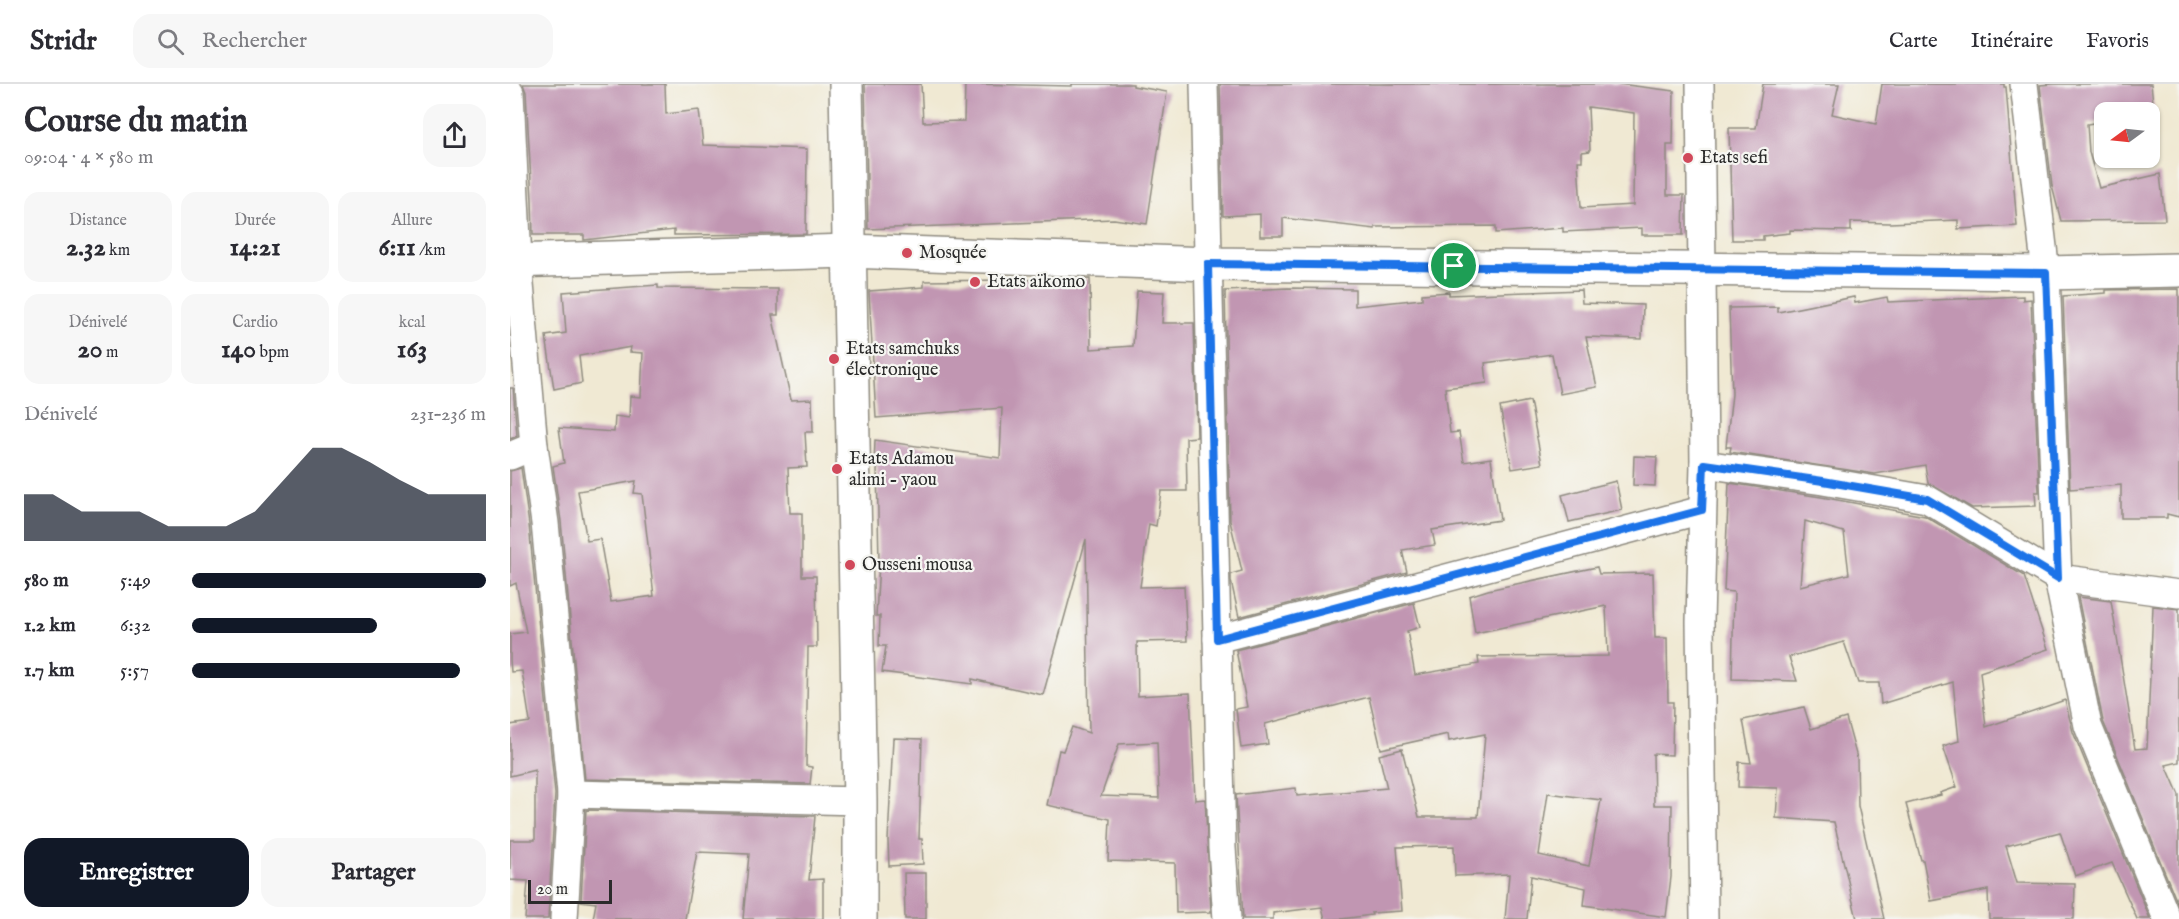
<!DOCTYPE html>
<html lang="fr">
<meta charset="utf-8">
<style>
:root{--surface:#fff;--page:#f7f7f7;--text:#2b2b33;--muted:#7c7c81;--line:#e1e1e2;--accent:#111827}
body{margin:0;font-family:"IM FELL English",serif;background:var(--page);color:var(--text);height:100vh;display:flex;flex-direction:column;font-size:22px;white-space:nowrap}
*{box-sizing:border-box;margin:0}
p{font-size:20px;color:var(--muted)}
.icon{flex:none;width:33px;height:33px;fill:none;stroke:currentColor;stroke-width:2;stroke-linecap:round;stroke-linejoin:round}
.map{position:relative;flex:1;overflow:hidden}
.side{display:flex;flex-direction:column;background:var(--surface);width:510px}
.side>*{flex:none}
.needle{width:39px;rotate:255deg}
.fabs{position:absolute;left:1584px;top:18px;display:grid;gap:12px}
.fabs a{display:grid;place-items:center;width:66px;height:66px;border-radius:12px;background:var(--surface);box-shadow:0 2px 4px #0004;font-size:30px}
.scale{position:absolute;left:18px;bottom:15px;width:84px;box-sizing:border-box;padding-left:6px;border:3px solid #2b2b2b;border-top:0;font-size:16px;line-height:21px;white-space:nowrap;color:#2b2b2b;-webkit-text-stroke:4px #f6f6f2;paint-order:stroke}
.pin{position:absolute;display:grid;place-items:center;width:51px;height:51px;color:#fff;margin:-26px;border:3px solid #fff;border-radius:50%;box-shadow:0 2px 6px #0007}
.round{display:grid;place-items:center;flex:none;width:63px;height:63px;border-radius:18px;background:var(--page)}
.overview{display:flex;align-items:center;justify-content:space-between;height:102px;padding:0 24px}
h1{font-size:33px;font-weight:700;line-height:45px}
.figures{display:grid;grid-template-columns:repeat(3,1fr);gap:9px;height:102px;padding:6px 24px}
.figures div{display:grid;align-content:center;border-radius:15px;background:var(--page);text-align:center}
.figures b{font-size:26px;font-weight:700}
.figures small{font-size:16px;font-weight:400}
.figures p{font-size:16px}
.chart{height:168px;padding:12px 24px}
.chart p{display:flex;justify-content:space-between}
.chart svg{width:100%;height:108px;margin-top:6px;fill:var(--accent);opacity:.7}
.primary-button{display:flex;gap:12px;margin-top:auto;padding:12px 24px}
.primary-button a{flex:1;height:69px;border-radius:18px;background:var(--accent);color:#fff;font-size:24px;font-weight:700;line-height:69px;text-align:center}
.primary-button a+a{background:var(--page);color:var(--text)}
ul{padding:0 24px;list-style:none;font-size:20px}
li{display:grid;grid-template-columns:96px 72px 1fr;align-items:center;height:45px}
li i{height:15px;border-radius:8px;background:var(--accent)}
header{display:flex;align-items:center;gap:36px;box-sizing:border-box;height:84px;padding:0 30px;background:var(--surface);border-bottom:2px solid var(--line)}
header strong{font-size:28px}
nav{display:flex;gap:33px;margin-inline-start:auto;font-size:21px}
.search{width:420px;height:54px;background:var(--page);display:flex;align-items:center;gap:15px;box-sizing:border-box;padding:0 21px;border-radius:18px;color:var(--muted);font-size:22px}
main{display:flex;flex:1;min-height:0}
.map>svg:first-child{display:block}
.building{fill:#c196b2;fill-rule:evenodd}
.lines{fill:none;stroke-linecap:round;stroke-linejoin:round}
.minor-casing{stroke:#8e8a7f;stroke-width:30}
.tertiary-casing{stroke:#8e8a7f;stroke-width:36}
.minor{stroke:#fff;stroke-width:27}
.tertiary{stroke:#fff;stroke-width:33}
.route-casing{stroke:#fff;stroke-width:12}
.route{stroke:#1a73e8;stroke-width:8}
.poi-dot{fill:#d1495b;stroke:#f6f6f2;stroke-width:2}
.labels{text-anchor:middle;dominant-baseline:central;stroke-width:4.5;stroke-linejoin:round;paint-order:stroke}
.poi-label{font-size:18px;fill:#2b2b2b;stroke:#f6f6f2;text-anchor:start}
</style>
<header>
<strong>Stridr</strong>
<div class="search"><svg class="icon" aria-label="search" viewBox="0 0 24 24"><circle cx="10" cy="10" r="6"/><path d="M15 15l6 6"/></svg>Rechercher</div>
<nav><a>Carte</a><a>Itinéraire</a><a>Favoris</a></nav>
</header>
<main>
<section class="side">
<div class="overview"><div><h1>Course du matin</h1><p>09:04 · 4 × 580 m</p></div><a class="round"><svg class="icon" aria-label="share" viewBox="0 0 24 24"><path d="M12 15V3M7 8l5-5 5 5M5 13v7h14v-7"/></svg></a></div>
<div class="figures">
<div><p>Distance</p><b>2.32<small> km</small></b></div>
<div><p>Durée</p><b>14:21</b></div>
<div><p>Allure</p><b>6:11<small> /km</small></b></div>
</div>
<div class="figures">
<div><p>Dénivelé</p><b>20<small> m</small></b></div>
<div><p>Cardio</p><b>140<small> bpm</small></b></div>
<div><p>kcal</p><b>163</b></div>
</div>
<div class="chart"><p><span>Dénivelé</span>231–236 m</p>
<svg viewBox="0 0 160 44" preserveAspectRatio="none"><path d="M0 44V25L10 25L20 32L30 32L40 32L50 38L60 38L70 38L80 32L90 19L100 6L110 6L120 12L130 19L140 25L150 25L160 25V44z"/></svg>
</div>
<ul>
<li><b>580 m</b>5:49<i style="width:100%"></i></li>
<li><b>1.2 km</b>6:32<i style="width:63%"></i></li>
<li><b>1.7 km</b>5:57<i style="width:91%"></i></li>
</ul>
<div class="primary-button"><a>Enregistrer</a><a>Partager</a></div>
</section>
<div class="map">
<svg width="1669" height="835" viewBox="0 0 1669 835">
<rect width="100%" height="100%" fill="#f6f6f2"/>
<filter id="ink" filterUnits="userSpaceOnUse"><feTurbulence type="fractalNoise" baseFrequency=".0167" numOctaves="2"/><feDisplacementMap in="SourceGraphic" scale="12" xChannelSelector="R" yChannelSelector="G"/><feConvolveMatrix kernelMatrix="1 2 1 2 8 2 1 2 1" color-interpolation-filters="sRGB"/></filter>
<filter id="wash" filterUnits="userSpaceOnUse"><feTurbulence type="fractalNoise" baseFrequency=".008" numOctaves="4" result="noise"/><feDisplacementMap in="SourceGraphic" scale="24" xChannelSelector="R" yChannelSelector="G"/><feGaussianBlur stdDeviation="1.35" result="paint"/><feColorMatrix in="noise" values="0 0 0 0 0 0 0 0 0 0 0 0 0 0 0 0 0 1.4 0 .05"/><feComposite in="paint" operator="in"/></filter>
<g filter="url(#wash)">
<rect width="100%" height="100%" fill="#f0e9d3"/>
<g id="blocks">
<g class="building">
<path d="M13 0H155L156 30 189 26 193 61 297 65 296 150 164 151V146L74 156V151H23L22 116 16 8Z"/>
<path d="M355 0H411L413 38 454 37 455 0 562 2V0H623V2L657 8 637 140 604 135 358 145Z"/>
<path d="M710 0H1109L1164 7 1163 61H1157V111H1174L1173 151H1132V144L1053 148V144L986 149V142L865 143V145L773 134V152H750V130L713 132ZM1078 23 1124 29 1123 121 1071 124 1068 77H1072V68L1080 67Z"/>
<path d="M1253 0H1329L1322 30 1366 40 1372 0H1494V3H1496L1507 142 1448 145V136L1380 139 1341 138V147L1280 146V149L1253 152V156H1222L1219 44H1246Z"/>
<path d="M1543 0H1641L1644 28H1594V37L1577 40 1579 68 1589 104 1650 90 1655 136 1551 137 1542 102 1530 1Z"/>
<path d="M580 195 581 265 623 262 627 207 654 208 652 239H684L687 353 676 354 677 407H651L646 442 639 440 630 503 674 502 677 557 627 558 628 612 680 609 685 716 695 715 701 828 666 829 665 779 598 777 600 735 537 721 549 666 553 667 562 643 579 649 576 455 533 611 462 595V600L372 588 376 562H369L370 532H366L369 478 367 382H364L365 356 490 374 492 324 366 334 359 207 414 203V197ZM647 658 649 714 591 712 609 660Z"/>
<path d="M148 201V204L268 205V231H262L281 316 302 315 303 348H295L297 383 278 384 280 429H292V492H306L307 563H298L296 682 302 683 300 700 75 695 51 437 43 382 54 379 49 344 104 348 105 332 119 334 120 312 131 313 133 269 120 268 121 263 69 272 72 299 44 305 36 252 56 249 53 208ZM126 397 124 409 132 410 144 512 101 518 90 455 77 457 68 407Z"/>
<path d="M778 204 845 205V222L912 215V210L939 208V211L1071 206 1072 219 1133 221 1132 255 1076 253 1087 303 1050 310 1042 270 975 279 977 299 935 304 940 349 949 348 954 378 981 374 990 436 922 446 925 461 892 466 897 488 729 533 721 497V490L732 487 720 437 715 207Z"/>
<path d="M1669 205V433L1657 430V434H1611V401L1560 405 1553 212 1596 209V206Z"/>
<path d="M1513 212V216L1521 215 1529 408H1525L1526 422 1462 424 1418 399 1415 381 1365 390 1220 368 1221 363H1216L1222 310 1219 224 1268 223V228L1344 213 1345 219 1377 213 1378 218Z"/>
<path d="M0 304H3L7 352 0 355Z"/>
<path d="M1020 317 1032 380 1002 385 990 323Z"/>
<path d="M1124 372 1147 373 1145 402 1123 401Z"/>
<path d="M11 384 19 441 45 710 38 835H15L18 797 0 796V756H25V686L0 692V641L20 638 12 587 1 588 0 576V550L16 548 6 499 0 502V387Z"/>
<path d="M1106 397 1112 426 1059 438 1052 411Z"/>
<path d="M1219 399 1311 413 1415 432 1514 492 1538 565 1470 588 1476 643 1555 616 1563 648 1640 835H1627L1602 779 1565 792 1550 748 1496 762 1507 799 1565 800 1564 835H1479L1478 806 1421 817 1413 776H1411L1396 720 1431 711 1430 709 1447 703 1433 662 1449 657 1443 598 1371 620 1369 599H1348L1334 558 1279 573 1287 597 1222 595 1224 508 1214 507ZM1295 437 1334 448 1339 490 1290 502Z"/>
<path d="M1087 483 1089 490 1143 489 1145 554H1157L1158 618H1163L1162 671 1143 670 1144 721H1162L1161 793 1156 833 1074 821 1076 804 1021 792 1017 835H995L999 790 945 792 944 762 887 763 892 827 861 829 862 831 831 835H815L812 823 763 829V835H733L726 711 786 704 787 712 877 704 869 671 892 665 909 733H968L975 650 939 657 938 650 871 665 859 613 755 640 758 660 731 664 726 625 737 623 726 566 904 519 910 543 897 547 905 591 969 580 968 573 1098 572 1096 522 965 549 959 512 978 506ZM1038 709 1091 716 1079 782 1029 771Z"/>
<path d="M1568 513 1601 517 1625 665 1637 664 1643 522 1669 525V678L1656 681 1669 711V823L1593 637Z"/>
<path d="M1294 623 1301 645 1336 634 1347 674 1348 722 1374 835H1347L1324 738 1266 734 1268 704 1228 703 1229 678 1241 679 1233 636Z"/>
<path d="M383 654 412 655 409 755H412L413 780 379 782 378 757Z"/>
<path d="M76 726 305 732 299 796 313 795V835H233L239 770 187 768 175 835H83L86 819 71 817Z"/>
<path d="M394 789H416V835H395Z"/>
</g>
</g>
</g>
<g filter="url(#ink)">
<use href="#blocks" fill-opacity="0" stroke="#8e8a7f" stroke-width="1.5"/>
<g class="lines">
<defs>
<g id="minor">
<path d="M694 0 712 764 717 835"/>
<path d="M1190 0 1194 380 1190 538 1194 835"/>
<path d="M1514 0 1536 189 1548 494 1578 642 1657 835"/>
<path d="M0 9 8 177 24 362 35 439 61 710 54 835"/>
<path d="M0 372 24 362"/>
<path d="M1194 380 1313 397 1417 415 1548 494 1669 510"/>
<path d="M707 555 1192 426"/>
<path d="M61 710 350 717"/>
</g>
<g id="tertiary">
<path d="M336 0 350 717V835"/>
<path d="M0 177 339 167 698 180 1536 189 1669 186"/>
</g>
</defs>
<use href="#minor" class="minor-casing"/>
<use href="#tertiary" class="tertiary-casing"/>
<use href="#minor" class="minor"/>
<use href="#tertiary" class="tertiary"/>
</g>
</g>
<g class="lines" filter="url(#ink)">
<defs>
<path id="route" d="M698 180 1536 189 1548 494 1417 415 1313 397 1194 380 1192 426 707 555Z"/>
</defs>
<use href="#route" class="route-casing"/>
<use href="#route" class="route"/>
</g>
<g class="poi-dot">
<circle cx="1178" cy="74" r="6"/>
<circle cx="397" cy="169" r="6"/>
<circle cx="465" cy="198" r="6"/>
<circle cx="324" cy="275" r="6"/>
<circle cx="327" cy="385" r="6"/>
<circle cx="340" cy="481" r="6"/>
</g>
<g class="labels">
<g class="poi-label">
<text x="1190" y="74">Etats sefi</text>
<text x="409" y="169">Mosquée</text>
<text x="477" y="198">Etats aïkomo</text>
<text x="336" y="265">Etats samchuks<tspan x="336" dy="21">électronique</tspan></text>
<text x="339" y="375">Etats Adamou<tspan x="339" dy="21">alimi - yaou</tspan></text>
<text x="352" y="481">Ousseni mousa</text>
</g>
</g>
</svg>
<div class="fabs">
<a><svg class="needle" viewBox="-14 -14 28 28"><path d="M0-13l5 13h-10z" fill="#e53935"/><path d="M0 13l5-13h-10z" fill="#7c7c81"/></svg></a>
</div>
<div class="scale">20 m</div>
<div class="pin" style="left:944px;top:182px;background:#1e9e55"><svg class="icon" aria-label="arrive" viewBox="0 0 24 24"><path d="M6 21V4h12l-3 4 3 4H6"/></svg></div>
</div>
</main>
